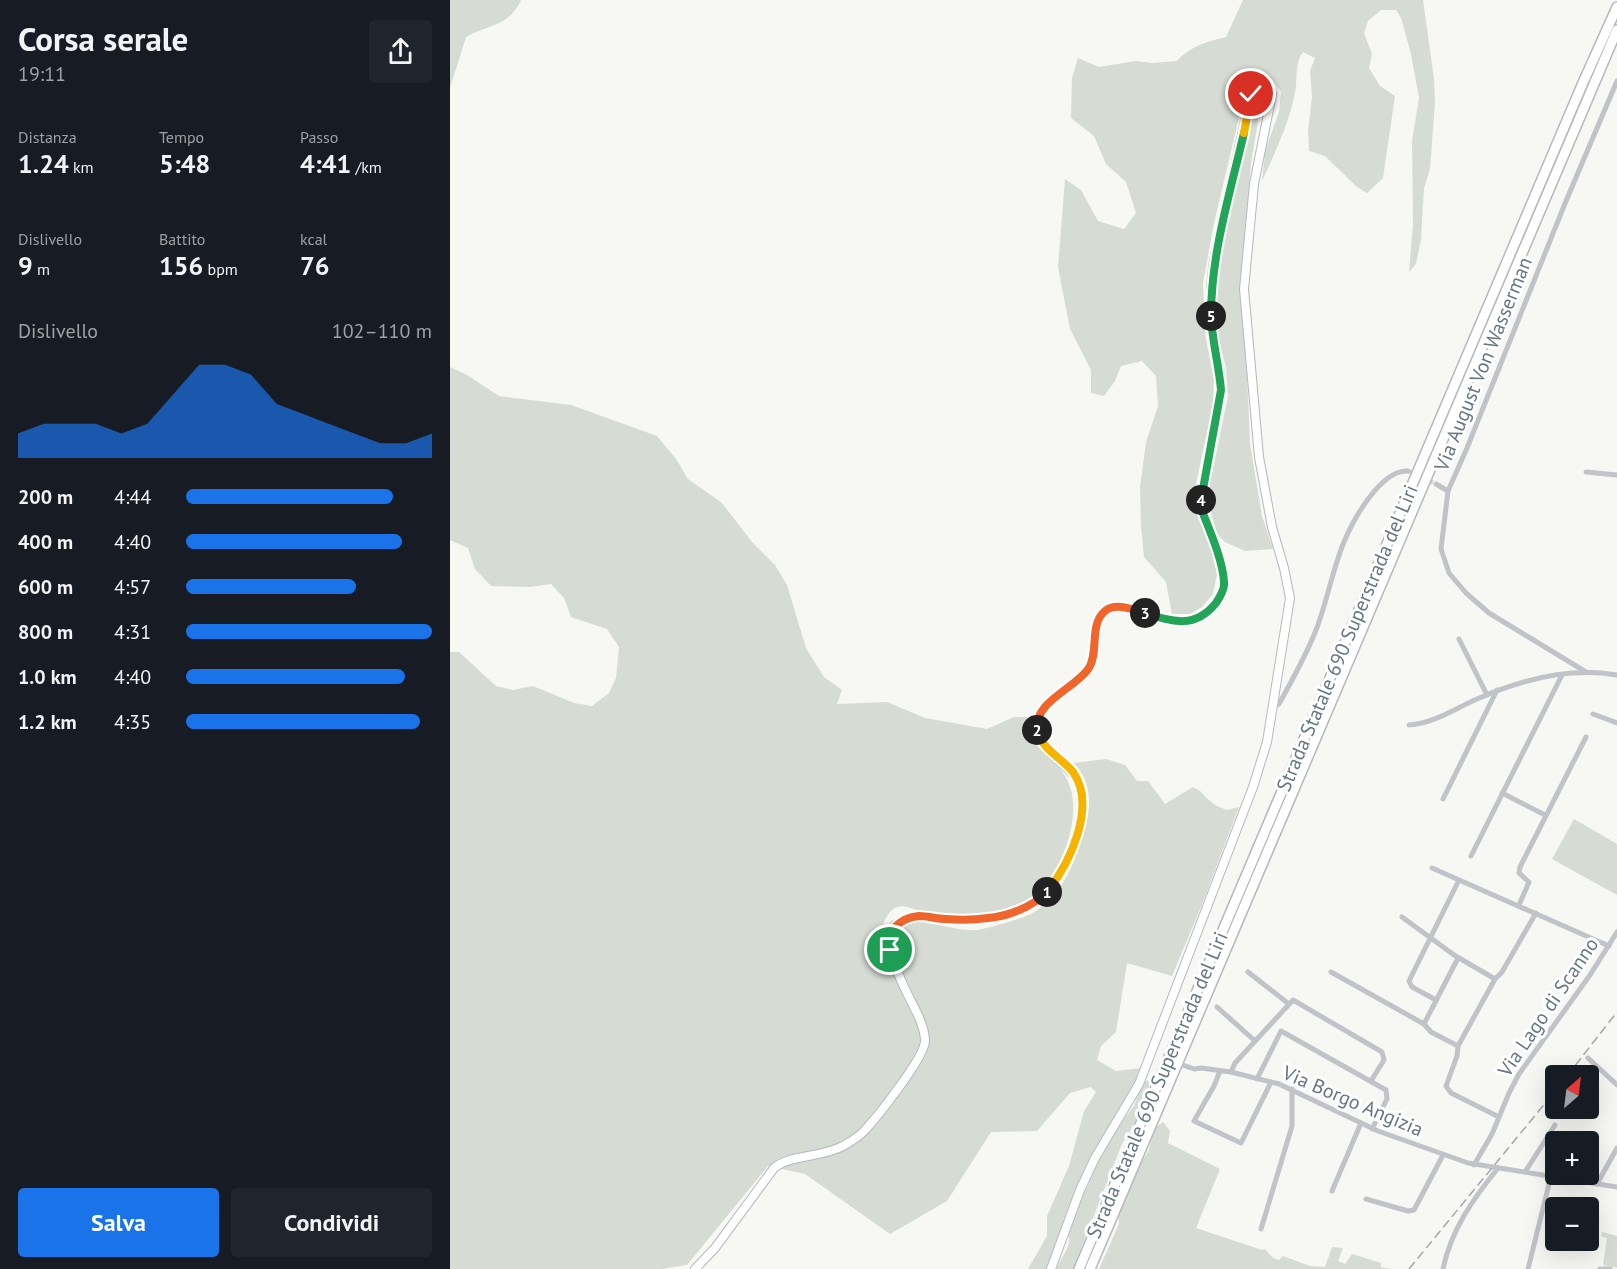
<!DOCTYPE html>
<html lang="it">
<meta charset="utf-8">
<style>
:root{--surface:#171b24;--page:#20242c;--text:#f1f3f6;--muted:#9ea1a6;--accent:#1a73e8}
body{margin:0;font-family:"PT Sans",sans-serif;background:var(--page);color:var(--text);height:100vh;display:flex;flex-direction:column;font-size:22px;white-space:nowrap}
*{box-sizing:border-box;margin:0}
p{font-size:20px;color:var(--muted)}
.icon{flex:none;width:33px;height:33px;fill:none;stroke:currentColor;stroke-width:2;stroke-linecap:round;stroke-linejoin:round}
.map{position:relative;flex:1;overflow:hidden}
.details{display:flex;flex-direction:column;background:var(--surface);width:450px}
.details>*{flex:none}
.needle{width:39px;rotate:28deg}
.tools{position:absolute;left:1095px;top:1065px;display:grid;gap:12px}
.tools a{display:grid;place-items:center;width:54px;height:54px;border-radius:6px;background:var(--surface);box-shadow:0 6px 24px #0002;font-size:30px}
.pin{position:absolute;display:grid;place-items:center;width:51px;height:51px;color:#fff;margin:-26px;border:3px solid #fff;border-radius:50%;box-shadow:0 2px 6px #0007}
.km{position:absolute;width:30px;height:30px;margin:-15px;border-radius:50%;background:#222;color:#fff;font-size:16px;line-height:30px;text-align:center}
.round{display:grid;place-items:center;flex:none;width:63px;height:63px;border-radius:6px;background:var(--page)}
.overview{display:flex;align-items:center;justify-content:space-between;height:102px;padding:0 18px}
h1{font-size:33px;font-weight:700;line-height:45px}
.figures{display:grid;grid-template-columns:repeat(3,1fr);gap:9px;height:102px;padding:6px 18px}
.figures div{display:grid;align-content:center}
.figures b{font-size:26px;font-weight:700}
.figures small{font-size:16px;font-weight:400}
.figures p{font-size:16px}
.chart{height:168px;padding:12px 18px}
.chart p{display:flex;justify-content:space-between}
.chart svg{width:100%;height:108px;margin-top:6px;fill:var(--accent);opacity:.7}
.cta{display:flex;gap:12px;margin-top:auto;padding:12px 18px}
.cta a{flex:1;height:69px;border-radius:6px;background:var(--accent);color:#fff;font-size:24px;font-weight:700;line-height:69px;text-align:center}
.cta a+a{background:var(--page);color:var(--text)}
ul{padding:0 18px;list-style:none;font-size:20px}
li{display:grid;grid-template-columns:96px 72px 1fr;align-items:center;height:45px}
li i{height:15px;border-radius:8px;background:var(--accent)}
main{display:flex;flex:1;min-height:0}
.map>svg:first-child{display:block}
.green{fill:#d6dcd3}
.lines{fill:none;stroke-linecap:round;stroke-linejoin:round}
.street-tunnel{stroke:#d3d6d8;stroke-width:5;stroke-dasharray:5 2.5;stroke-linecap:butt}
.secondary-casing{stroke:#b4b9be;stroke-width:10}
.highway-casing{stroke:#b5b8bc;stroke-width:12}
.street{stroke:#c0c3c8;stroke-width:5}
.secondary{stroke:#fff;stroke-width:8}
.highway{stroke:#fff;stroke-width:9}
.rail{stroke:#a3a8af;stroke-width:1.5;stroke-dasharray:9 4.5;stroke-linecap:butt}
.split-1-casing{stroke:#fff;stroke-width:12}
.split-2-casing{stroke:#fff;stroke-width:12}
.split-3-casing{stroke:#fff;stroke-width:12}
.split-4-casing{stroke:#fff;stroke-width:12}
.split-5-casing{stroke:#fff;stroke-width:12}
.split-6-casing{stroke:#fff;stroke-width:12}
.split-7-casing{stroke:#fff;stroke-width:12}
.split-1{stroke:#f0652b;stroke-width:8}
.split-2{stroke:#f5b400;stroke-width:8}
.split-3{stroke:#f0652b;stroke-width:8}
.split-4{stroke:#22a559;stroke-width:8}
.split-5{stroke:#22a559;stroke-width:8}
.split-6{stroke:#22a559;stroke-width:8}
.split-7{stroke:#f5b400;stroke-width:8}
.labels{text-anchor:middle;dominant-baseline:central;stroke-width:6;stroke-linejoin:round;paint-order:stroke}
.street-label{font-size:20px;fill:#667585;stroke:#fff}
</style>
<main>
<section class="details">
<div class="overview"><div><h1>Corsa serale</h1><p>19:11</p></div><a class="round"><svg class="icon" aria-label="share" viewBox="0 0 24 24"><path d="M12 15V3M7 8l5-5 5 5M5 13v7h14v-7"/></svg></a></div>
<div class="figures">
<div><p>Distanza</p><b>1.24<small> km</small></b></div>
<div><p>Tempo</p><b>5:48</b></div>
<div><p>Passo</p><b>4:41<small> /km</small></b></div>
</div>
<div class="figures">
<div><p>Dislivello</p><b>9<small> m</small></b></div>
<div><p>Battito</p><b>156<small> bpm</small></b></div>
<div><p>kcal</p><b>76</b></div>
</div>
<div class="chart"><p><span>Dislivello</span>102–110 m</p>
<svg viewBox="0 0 160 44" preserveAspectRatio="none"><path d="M0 44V34L10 30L20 30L30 30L40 34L50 30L60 18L70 6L80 6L90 10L100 22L110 26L120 30L130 34L140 38L150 38L160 34V44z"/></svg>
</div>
<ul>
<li><b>200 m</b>4:44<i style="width:84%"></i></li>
<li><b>400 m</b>4:40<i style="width:88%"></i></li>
<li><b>600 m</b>4:57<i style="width:69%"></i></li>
<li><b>800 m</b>4:31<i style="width:100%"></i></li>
<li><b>1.0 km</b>4:40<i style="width:89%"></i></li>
<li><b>1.2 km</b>4:35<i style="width:95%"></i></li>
</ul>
<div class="cta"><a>Salva</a><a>Condividi</a></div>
</section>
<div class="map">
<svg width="1167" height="1269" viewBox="0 0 1167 1269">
<rect width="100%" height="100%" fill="#f7f7f3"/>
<g class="green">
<path d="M0 0H71C59 27 38 24 16 37L0 88Z"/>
<path d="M793 0H973L984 79 985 102 980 169 974 188 971 239 966 264 959 272 963 224 962 141 969 98 961 54 951 18 946 10H931L918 21 914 33 922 54 919 68 930 86 945 96 933 178 917 193 907 187 875 156 859 151 858 131 862 97 860 71 865 58 853 52C844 64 848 79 845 93 839 123 825 153 812 181L815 151 829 112 831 92 824 82 816 74 804 75 797 84 764 223 753 283 755 334 764 380 763 405 745 488 747 512 758 537 767 574 763 594 752 607 740 614H722L716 582 694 557 691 526 690 487 696 442 708 406 706 376 692 361 671 366 665 381 654 396 641 393V370L620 329 608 267 615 179 631 190 648 221 674 229 686 213 676 182 656 164 644 136 621 118 622 78 628 58 649 67 686 61 702 63 727 61C741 46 756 42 776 37Z"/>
<path d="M807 107 810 110 801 163 790 294 797 375 800 444 812 516 823 549 795 551 775 542 767 534 757 498 778 396 776 368 767 331V282L781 207 802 115Z"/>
<path d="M0 367 17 375 49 396 121 405 207 436 226 459 238 479 272 503 302 542 325 565 337 585 356 648 374 677 392 690 387 704 437 702 475 718 537 729 564 717H577V734C591 749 614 767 620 787 633 824 605 890 569 906 546 916 503 918 478 914 469 912 456 904 447 907 440 909 436 918 433 924L436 932 443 937C461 911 492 929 519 930 530 931 544 926 555 923 563 920 573 918 581 914 613 896 626 861 635 827 642 803 641 781 624 763L656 759 675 765 687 781H698L715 804 743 787C752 791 752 794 759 800 764 805 771 808 777 810L789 807 753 902 722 976 677 963 666 1032 651 1046 647 1060 666 1071 693 1068 681 1093 645 1148 618 1209 597 1269H578L597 1236V1216L619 1166 634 1111 646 1092 641 1087 620 1093 587 1131 541 1132 497 1201 440 1234 355 1174 318 1166 237 1265 212 1269H0V652H9L46 686 63 690 83 686 124 703 142 706 159 693 166 678 169 647 157 629 121 617 114 598 101 584 80 587 41 586 25 569 18 548 0 540Z"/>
<path d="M1124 819 1167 844V895L1102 859Z"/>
<path d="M698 1080 700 1082C695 1103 684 1126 672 1144L623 1269H607C610 1257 623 1247 618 1233L632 1194 638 1186 640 1178 660 1137 684 1106 692 1084Z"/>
<path d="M713 1122 720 1131 718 1143 770 1169 746 1228 812 1250 815 1249 823 1258 829 1260 833 1256 860 1266 875 1267 882 1247 893 1248 888 1261 895 1264 902 1254 931 1263V1267L941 1269H649L669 1224 668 1214 690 1164 698 1152 705 1128Z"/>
<path d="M1152 1232 1167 1236V1268L1153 1265 1157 1238 1151 1236Z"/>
</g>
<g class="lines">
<path class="street-tunnel" d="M958 471 986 484"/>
<defs>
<path id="secondary" d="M245 1269 265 1248 324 1168C341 1154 371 1158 393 1146 400 1142 409 1137 415 1130 427 1117 476 1056 475 1040 474 1023 464 1008 457 993 449 977 442 959 438 942L445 925C470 912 485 919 511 920 538 921 576 914 596 894 616 872 643 808 628 781 617 762 584 748 587 723 590 702 623 687 636 672 650 655 638 628 653 612 674 589 730 647 763 606 768 600 775 590 774 582 773 554 754 527 751 499L771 390 770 372 762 332 761 286 764 261 801 94 806 84C815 82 820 86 822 94L804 184 794 289 809 457 822 527 834 568 840 598 817 742 803 787 689 1084 645 1158 630 1190 601 1269"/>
<g id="highway">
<path d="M629 1269 1132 85 1167 7"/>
<path d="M640 1269 1167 30"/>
</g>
</defs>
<use href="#secondary" class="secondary-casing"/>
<use href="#highway" class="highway-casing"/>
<g class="street">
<path d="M1136 472 1167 475"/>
<path d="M986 484 998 491"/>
<path d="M1009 639 1037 695"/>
<path d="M1136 672 1039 613 1016 593 999 573 991 549 998 491 1017 448 1116 201 1167 81"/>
<path d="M823 708 829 704C842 680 856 656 866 630 877 602 882 571 894 542 903 520 931 469 958 471"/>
<path d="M1143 714 1167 723"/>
<path d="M959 725C985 723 1004 709 1027 699 1070 680 1120 667 1167 675"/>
<path d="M1052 793 1095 815"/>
<path d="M993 799 1047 690"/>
<path d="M1021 856 1112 675"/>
<path d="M982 868 1159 946"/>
<path d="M1069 905 1079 882 1069 873 1070 867 1136 737"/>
<path d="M952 917 1004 955 1045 979"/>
<path d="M798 972 839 1004"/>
<path d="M881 972 974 1024 981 1032 1008 1046"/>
<path d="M986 1000 962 987 959 981 1009 880"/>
<path d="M767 1007 805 1041"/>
<path d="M974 1024 1008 958"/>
<path d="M1138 1058 1167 1085"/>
<path d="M733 1065 744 1069 751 1068 781 1072 829 1084 928 1131 1018 1163 1167 1187"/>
<path d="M770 1071 764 1086 744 1121 791 1143 821 1082"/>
<path d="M781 1072 785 1063 843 1000 932 1052 934 1060 921 1081"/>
<path d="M807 1079 831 1031 936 1090 937 1099 922 1129"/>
<path d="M1049 1117 1001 1093 996 1086 1007 1056 1008 1046 1045 979 1052 972 1086 913"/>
<path d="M1024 1165 1042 1134 1059 1093 1069 1074 1140 975 1167 932"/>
<path d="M1075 1172 1105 1125"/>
<path d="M1147 1184 1167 1148"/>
<path d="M882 1191 911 1123"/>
<path d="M916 1199 958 1211 964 1210 993 1155"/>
<path d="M811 1229 842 1126V1089"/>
<path d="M993 1269C1001 1230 1023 1199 1048 1168"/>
<path d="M1078 1269 1101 1176"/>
<path d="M1150 1269H1160"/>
</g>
<use href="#secondary" class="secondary"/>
<use href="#highway" class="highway"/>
<g class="rail">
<path d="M1117 1076 1167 1012"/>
<path d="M959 1269 1106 1090"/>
</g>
</g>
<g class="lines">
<defs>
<path id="split-1" d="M440 950C436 930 450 918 469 916 478 916 487 919 496 919 510 920 524 920 538 918 559 916 582 907 597 892"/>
<path id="split-2" d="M587 730C592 750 611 757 623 772 647 806 620 863 597 892"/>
<path id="split-3" d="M587 730C584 701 625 689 639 668 649 652 639 624 655 611 666 602 684 610 695 613"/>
<path id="split-4" d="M695 613C723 622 745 629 766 603 770 597 775 588 774 582 773 561 760 531 752 511L751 500"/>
<path id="split-5" d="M751 500 771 390C769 365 762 341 761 316"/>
<path id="split-6" d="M761 316C761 254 780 193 794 133"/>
<path id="split-7" d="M794 133 801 94"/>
</defs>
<use href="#split-1" class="split-1-casing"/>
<use href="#split-2" class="split-2-casing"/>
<use href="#split-3" class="split-3-casing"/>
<use href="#split-4" class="split-4-casing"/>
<use href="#split-5" class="split-5-casing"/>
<use href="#split-6" class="split-6-casing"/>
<use href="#split-7" class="split-7-casing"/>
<use href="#split-1" class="split-1"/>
<use href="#split-2" class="split-2"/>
<use href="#split-3" class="split-3"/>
<use href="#split-4" class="split-4"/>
<use href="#split-5" class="split-5"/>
<use href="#split-6" class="split-6"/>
<use href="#split-7" class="split-7"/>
</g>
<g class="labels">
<g class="street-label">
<text transform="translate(1033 364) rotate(-68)">Via August Von Wasserman</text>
<text transform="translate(897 638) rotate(-67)">Strada Statale 690 Superstrada del Liri</text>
<text transform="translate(1098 1007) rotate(-56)">Via Lago di Scanno</text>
<text transform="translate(707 1085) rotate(-67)">Strada Statale 690 Superstrada del Liri</text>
<text transform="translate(903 1101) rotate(23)">Via Borgo Angizia</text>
</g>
</g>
</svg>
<div class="tools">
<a><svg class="needle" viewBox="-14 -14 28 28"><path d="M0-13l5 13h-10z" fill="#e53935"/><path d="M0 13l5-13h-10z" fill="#9ea1a6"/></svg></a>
<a>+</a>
<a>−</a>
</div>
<div class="pin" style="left:440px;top:950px;background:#1e9e55"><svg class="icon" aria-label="arrive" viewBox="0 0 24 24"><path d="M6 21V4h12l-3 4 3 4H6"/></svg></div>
<div class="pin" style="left:801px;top:94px;background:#d93025"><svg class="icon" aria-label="check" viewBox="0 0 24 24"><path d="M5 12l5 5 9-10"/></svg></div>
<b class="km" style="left:597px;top:892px">1</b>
<b class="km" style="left:587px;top:730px">2</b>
<b class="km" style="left:695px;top:613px">3</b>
<b class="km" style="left:751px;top:500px">4</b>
<b class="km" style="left:761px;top:316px">5</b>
</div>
</main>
